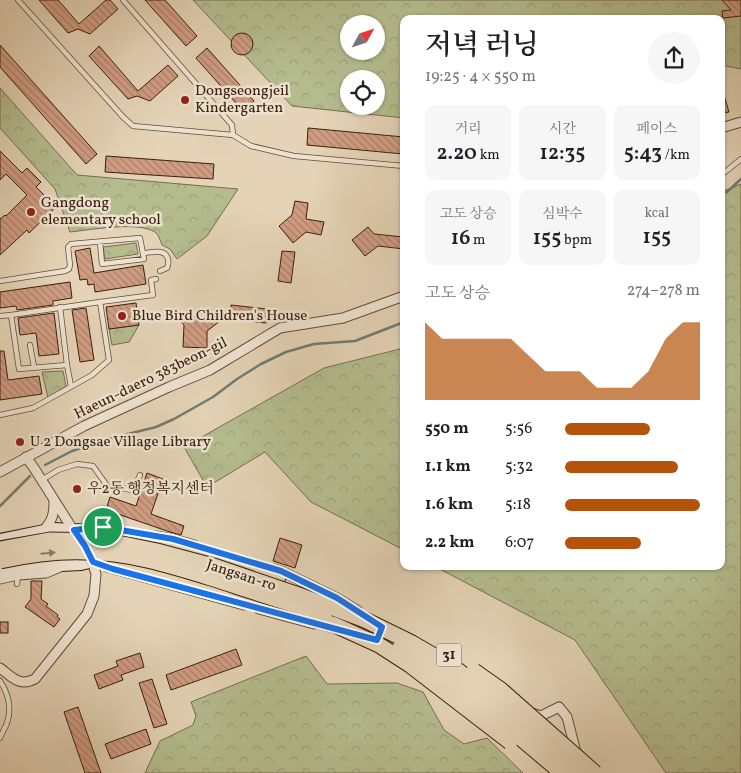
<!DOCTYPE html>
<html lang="ko">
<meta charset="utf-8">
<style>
:root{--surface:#fff;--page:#f6f6f6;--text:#202124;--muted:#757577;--accent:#b45309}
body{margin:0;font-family:Vollkorn,"Noto Serif KR",serif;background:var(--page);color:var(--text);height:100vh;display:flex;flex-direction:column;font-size:19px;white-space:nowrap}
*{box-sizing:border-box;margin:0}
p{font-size:16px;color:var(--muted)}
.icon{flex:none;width:28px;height:28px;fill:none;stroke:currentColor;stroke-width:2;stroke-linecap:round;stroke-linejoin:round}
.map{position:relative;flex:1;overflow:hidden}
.side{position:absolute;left:400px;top:15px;width:325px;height:555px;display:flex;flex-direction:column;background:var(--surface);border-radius:10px;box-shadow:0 1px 4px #0004}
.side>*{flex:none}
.needle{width:32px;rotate:50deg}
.fabs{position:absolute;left:340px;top:15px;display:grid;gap:10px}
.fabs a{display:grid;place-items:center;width:45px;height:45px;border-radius:50%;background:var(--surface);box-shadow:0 1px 4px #0004;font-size:25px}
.pin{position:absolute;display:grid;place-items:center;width:42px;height:42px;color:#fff;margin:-21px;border:2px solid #fff;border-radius:50%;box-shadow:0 1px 5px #0007}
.round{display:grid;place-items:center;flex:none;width:52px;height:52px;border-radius:26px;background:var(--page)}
.headline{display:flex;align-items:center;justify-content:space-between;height:85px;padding:0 25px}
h1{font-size:28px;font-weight:600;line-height:38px}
.stats{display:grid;grid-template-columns:repeat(3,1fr);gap:8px;height:85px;padding:5px 25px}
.stats div{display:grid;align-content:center;border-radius:10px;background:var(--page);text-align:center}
.stats b{font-size:21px;font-weight:600}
.stats small{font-size:14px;font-weight:400}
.stats p{font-size:14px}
.chart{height:140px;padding:10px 25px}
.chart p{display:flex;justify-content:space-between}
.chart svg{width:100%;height:90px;margin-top:5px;fill:var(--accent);opacity:.7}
ul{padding:0 25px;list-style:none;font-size:16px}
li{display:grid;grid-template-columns:80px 60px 1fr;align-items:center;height:38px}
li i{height:12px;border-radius:6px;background:var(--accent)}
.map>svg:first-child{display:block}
.forest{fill:url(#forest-crowns);stroke:#766e4e;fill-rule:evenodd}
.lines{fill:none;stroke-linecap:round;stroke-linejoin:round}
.stream{stroke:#717b71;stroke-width:2.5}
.building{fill:url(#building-back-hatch);stroke:#39200d}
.service-casing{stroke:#644d37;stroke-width:6}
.minor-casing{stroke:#644d37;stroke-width:11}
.secondary-casing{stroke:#39200d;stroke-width:14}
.trunk-casing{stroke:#39200d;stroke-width:17}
.service{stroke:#ede2d0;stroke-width:4.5}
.minor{stroke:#ede2d0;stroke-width:9}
.secondary{stroke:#ede2d0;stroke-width:12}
.trunk{stroke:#e4d3b6;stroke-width:15}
.trunk-bridge-casing{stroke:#39200d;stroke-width:17;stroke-linecap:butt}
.trunk-bridge{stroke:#e4d3b6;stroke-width:15}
.oneway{fill:#8e7a62}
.route-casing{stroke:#fff;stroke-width:10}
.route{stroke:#1a73e8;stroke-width:6}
.poi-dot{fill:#8f2418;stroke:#ede2d0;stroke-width:2}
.labels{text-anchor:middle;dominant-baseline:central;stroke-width:5;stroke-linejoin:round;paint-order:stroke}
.shield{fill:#ede2d0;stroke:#6f5a48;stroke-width:1}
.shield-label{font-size:14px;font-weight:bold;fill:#39200d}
.poi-label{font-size:15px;fill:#39200d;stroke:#ede2d0;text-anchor:start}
.street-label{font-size:15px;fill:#39200d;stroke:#ede2d0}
</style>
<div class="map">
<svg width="741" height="773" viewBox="0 0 741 773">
<defs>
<pattern id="forest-crowns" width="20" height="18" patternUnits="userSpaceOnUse" patternTransform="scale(1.25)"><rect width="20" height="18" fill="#b4bc8e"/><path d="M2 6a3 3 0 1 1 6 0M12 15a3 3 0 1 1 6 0" fill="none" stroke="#9ca179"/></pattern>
<pattern id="building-back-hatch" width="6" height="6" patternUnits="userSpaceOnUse" patternTransform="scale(1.25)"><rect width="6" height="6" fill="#d19d82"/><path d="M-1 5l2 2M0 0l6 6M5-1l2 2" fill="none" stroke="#ab8069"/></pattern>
</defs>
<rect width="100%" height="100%" fill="#e4d3b6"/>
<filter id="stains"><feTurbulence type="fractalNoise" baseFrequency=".004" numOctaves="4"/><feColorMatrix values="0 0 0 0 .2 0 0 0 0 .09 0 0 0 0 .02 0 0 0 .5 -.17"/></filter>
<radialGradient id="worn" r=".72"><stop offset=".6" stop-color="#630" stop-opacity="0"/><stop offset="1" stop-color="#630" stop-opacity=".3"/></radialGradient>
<g class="forest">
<path d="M193 0H741V69L721 65V19H404V118L292 106ZM349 24H376V51H349ZM349 79H376V106H349Z"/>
<path d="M0 88 77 175 238 189 207 236 177 259 170 249 162 245C160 240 159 235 155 232 137 221 90 230 70 232L55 189 0 128Z"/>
<path d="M741 184V773H666L575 640 434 566H721V192Z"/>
<path d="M136 243 138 254 105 259 103 247Z"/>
<path d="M139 325 129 342 112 345 109 329Z"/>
<path d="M404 348V550L311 502 265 452 207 487 184 447 324 368Z"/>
<path d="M63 371 66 386 48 398 42 372Z"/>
<path d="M306 656 327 684 397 683 423 692 444 730 464 744 487 738 523 773H145L160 741 193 725 196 716 191 702Z"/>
</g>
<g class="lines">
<g class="stream">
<path d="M721 193 727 192 741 179"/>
<path d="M45 465 72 451 108 439 156 427 174 419 213 397 237 379 261 364 286 352 314 344 355 341 404 322"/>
<path d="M0 506 30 476"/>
</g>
</g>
<g class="building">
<path d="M39 0H58L79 24 106 0H110L118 9 90 34 78 29 68 33Z"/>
<path d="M145 0H165L197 36 186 46Z"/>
<path d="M722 0H741V16L723 18 722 11 731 10Z"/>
<circle cx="242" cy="44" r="11"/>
<path d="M0 45 97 154 86 164 0 67Z"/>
<path d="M99 46 138 91 168 65 178 76 150 101 137 96 128 99 89 56Z"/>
<path d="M207 48 254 101 243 111 196 58Z"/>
<path d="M721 92H723L729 112 721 114Z"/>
<path d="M308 128 404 137 403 154 307 145Z"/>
<path d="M0 151 22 173 27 168 41 182 36 187 56 207 29 233 27 230 0 255V219L5 215 6 216 27 195 6 174 0 180Z"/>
<path d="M106 156 214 164 213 179 105 172Z"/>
<path d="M295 201 308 203 306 219 324 222 321 235 306 232 293 243 279 226 292 215Z"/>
<path d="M368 227 374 234 404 237V249L378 246 365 256 352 240Z"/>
<path d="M90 248 94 273 143 265 146 284 95 292 94 284 88 285 87 279 80 280 75 251Z"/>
<path d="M282 251 295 252 291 283 278 281Z"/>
<path d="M70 282 72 298 53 301V305L17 310 16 306 0 308V292Z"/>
<path d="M136 303 139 325 109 329 106 307Z"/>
<path d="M231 305 267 309 266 323 230 319Z"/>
<path d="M86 308 94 360 80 362 72 310Z"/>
<path d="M188 310 198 322 212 311 220 321 207 331V348L183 347 184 325 178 318Z"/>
<path d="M54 313 59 354 39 356 36 333 20 335 18 318Z"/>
<path d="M0 351H4L8 380 39 376 42 394 0 400Z"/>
<path d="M147 473 163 479 151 514 184 526 181 535 170 532 106 510 110 497 136 506Z"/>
<path d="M280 538 302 545 295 568 273 561Z"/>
<path d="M31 581H42L41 599 48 604 46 606 58 615 57 617 60 619 54 627 25 607 31 599Z"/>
<rect x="0" y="622" width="8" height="11"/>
<path d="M236 649 242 665 171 690 166 675Z"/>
<path d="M140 653 144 667 121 675 123 680 99 689 94 675 118 666 116 661Z"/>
<path d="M152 679 167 724 154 728 139 683Z"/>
<path d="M78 707 101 773H85L64 712Z"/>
<path d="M146 729 151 744 111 759 105 744Z"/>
</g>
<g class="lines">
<defs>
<g id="service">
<path d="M18 0 123 117 133 126 233 135 251 146 294 156 404 166"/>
<path d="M123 0 232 125 233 135"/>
<path d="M721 174 725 172 741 159"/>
<path d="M143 253C148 253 155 251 160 252 168 253 170 261 167 268L160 271"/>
<path d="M0 281 65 271 69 269 70 265 68 247 71 244 140 238 144 259 102 264 100 242"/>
<path d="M60 307 67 365 71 386"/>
<path d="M0 316 11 315"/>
<path d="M30 345 34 367"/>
<path d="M67 365 19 369 11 315 100 302"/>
<path d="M0 415 33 408 92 375 109 360 100 302 153 295 151 280 156 279"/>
<path d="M42 480 58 470 77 464 93 466 108 487 116 491 124 488 133 491 140 475"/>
<path d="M17 584 18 575"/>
<path d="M0 681C8 693 12 708 7 723 5 728 2 733 0 738"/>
</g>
<g id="minor">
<path d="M721 128 741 122"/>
<path d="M26 457 34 468 75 533"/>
<path d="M0 472 84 426 169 387 210 370 280 328 343 318 404 296"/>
<path d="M43 531C53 520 54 514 54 500"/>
<path d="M156 536 173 539 194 545"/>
<path d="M107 567 244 605"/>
<path d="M274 569 281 571 337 598 358 611"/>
<path d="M0 579 18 575 46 573 60 567"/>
<path d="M259 609 314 624"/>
<path d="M0 668C12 677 19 687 35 679L87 614 94 596 96 574 91 558"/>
<path d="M532 713 541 716 559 707 567 717 576 752 579 755"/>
</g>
<g id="secondary">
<path d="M0 540 54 529 92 531 129 537"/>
<path d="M0 572 20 567 81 564 93 561"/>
</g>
<g id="trunk">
<path d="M129 537 196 553 278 577"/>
<path d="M93 561 112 562 145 568 268 604"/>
</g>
</defs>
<use href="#service" class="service-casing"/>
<use href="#minor" class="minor-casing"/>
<use href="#secondary" class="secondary-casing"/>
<use href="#trunk" class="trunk-casing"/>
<use href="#service" class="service"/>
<use href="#minor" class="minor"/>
<use href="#secondary" class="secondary"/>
<use href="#trunk" class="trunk"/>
<defs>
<g id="trunk-bridge">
<path d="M0 549 50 540 109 541 157 551 217 567 296 594 365 620 412 643 455 668 496 701 579 773"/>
<path d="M0 561C28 555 55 551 84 552 128 552 172 566 214 579 251 591 287 603 324 614"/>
<path d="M311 618 335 625 379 645 410 665 510 742"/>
<path d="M400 648 438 671 478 702 562 773"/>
<path d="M474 671 501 690 595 773"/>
</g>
</defs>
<use href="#trunk-bridge" class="trunk-bridge-casing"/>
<use href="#trunk-bridge" class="trunk-bridge"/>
</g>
<defs><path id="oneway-solid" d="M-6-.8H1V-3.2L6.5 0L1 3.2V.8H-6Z" transform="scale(1.25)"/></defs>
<use class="oneway" href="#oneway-solid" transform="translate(48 553) rotate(-5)"/>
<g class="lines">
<defs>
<path id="route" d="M103 527 173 539 281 571 337 598 382 627 377 640 113 569 93 562 85 546 74 530Z"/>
</defs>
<use href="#route" class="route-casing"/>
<use href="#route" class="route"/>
</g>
<g class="poi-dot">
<circle cx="185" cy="100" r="5"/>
<circle cx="31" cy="212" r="5"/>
<circle cx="122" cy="316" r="5"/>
<circle cx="20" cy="442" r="5"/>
<circle cx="77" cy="489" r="5"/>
</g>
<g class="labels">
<rect class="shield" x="436.5" y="643.5" width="25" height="23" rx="4"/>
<g class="shield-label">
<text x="449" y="655">31</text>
</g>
<g class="poi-label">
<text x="195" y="91">Dongseongjeil<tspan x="195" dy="17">Kindergarten</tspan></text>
<text x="41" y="203">Gangdong<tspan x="41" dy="17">elementary school</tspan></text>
<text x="132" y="316">Blue Bird Children's House</text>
<text x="30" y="442">U 2 Dongsae Village Library</text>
<text x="87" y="489">우2동 행정복지센터</text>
</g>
<g class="street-label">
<text transform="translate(151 379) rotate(-26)">Haeun-daero 383beon-gil</text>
<text transform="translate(241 576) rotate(18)">Jangsan-ro</text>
</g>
</g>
<rect width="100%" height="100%" filter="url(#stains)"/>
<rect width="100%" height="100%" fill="url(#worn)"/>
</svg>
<div class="fabs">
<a><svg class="needle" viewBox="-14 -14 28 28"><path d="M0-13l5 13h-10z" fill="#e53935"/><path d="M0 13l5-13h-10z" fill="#757577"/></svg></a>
<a><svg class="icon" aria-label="locate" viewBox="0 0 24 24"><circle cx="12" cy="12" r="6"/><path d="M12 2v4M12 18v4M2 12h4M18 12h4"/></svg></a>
</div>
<div class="pin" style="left:103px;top:527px;background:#1e9e55"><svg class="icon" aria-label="arrive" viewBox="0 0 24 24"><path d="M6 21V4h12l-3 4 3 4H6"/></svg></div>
<section class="side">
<div class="headline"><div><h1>저녁 러닝</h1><p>19:25 · 4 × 550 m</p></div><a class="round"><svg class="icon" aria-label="share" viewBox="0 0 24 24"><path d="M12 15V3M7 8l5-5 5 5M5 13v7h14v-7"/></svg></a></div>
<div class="stats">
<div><p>거리</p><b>2.20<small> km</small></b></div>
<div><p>시간</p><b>12:35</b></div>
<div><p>페이스</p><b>5:43<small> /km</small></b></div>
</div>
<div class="stats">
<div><p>고도 상승</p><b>16<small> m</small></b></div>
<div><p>심박수</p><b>155<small> bpm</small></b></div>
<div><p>kcal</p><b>155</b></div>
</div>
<div class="chart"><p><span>고도 상승</span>274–278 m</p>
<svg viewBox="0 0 160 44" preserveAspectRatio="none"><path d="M0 44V6L10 14L20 14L30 14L40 14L50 14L60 22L70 30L80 30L90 30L100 38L110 38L120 38L130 30L140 14L150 6L160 6V44z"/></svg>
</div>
<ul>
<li><b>550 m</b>5:56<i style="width:63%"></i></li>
<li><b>1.1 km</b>5:32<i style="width:84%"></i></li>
<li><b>1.6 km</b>5:18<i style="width:100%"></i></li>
<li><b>2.2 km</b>6:07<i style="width:56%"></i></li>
</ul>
</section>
</div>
